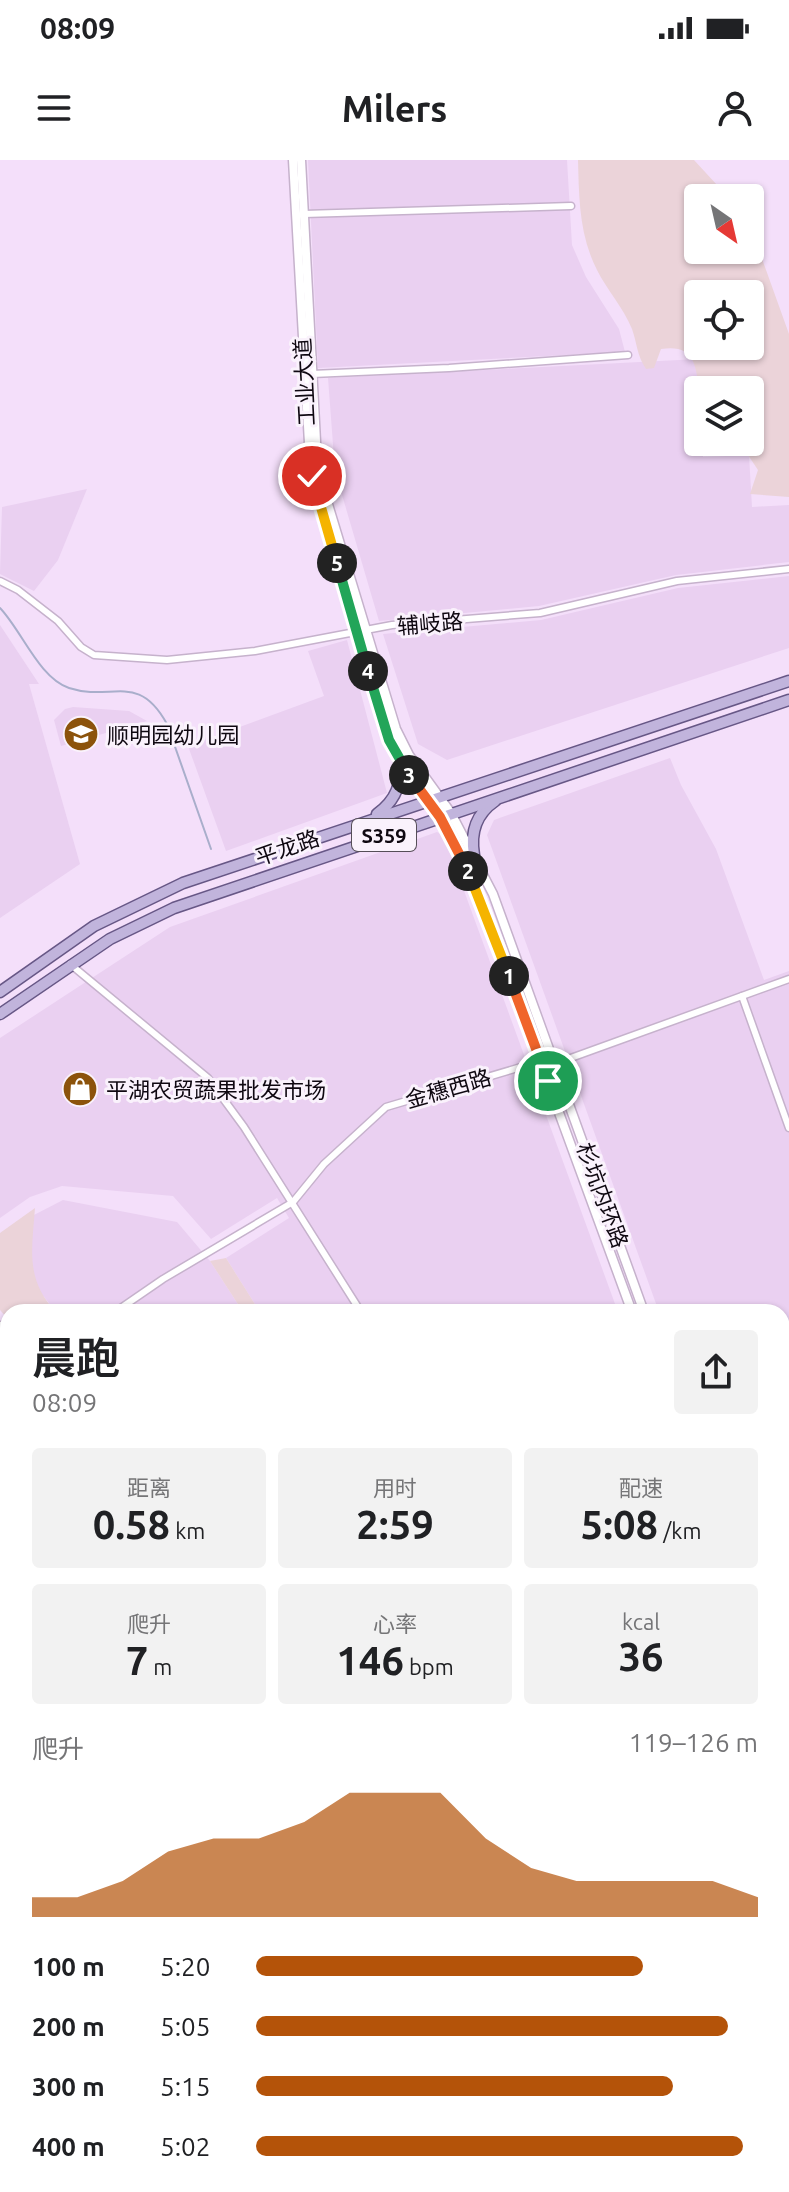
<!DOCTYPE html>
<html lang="zh">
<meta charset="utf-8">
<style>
:root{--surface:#fff;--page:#f2f2f2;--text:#202124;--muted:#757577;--accent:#b45309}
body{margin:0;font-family:Ubuntu,"Noto Sans SC",sans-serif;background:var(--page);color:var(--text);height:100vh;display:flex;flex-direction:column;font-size:30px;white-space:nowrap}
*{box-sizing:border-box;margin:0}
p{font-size:26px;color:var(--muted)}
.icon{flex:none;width:44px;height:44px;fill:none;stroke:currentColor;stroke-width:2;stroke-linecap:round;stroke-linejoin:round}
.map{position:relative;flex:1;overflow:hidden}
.sheet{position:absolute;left:0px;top:1144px;width:790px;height:888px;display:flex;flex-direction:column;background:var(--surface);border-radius:24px 24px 0 0;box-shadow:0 2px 6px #0004}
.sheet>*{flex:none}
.needle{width:52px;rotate:146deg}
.fabs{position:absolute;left:684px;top:24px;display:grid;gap:16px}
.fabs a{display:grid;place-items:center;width:80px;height:80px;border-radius:8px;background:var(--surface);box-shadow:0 2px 6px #0004;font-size:40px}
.pin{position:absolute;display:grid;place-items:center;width:68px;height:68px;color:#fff;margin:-34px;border:4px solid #fff;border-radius:50%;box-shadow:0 2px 8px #0007}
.km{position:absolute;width:40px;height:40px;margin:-20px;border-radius:50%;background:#222;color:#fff;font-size:22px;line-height:40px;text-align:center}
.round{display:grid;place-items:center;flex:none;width:84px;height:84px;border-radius:8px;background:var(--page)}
.head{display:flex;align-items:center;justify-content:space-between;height:136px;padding:0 32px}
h1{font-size:44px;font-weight:600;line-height:60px}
.metrics{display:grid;grid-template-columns:repeat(3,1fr);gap:12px;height:136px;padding:8px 32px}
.metrics div{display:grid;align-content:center;border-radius:8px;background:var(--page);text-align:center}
.metrics b{font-size:40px;font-weight:600}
.metrics small{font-size:22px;font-weight:400}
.metrics p{font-size:22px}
.chart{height:224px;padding:16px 32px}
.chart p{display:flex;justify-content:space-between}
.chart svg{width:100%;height:144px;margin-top:8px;fill:var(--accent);opacity:.7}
ul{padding:0 32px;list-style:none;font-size:26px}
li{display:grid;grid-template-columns:128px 96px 1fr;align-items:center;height:60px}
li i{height:20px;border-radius:10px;background:var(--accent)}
.status{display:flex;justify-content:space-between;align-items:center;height:56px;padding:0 40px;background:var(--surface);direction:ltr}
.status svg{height:22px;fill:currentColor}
header{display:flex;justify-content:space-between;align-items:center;height:104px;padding:0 32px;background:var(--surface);font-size:36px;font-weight:600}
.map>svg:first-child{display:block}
.built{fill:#ead0f1}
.green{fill:#ebd3d9;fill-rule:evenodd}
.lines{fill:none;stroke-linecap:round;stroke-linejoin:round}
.stream{stroke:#a9aecb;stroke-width:2}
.minor-casing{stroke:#c6b2cc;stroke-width:9}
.tertiary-casing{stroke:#c6b2cc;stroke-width:11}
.secondary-casing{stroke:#c6b2cc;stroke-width:12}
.primary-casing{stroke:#675786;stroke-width:13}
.minor{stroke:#fff;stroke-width:6}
.tertiary{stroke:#fff;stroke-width:8}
.secondary{stroke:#fff;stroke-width:9}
.primary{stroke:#c1b4dc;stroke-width:10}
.rail{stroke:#6b5e6f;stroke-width:2;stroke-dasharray:16 8;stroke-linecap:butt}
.split-1-casing{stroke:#fff;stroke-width:16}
.split-2-casing{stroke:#fff;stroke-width:16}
.split-3-casing{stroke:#fff;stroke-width:16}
.split-4-casing{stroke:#fff;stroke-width:16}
.split-5-casing{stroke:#fff;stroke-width:16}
.split-6-casing{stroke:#fff;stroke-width:16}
.split-1{stroke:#f0652b;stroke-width:10}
.split-2{stroke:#f5b400;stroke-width:10}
.split-3{stroke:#f0652b;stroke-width:10}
.split-4{stroke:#22a559;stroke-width:10}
.split-5{stroke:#22a559;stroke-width:10}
.split-6{stroke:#f5b400;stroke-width:10}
.labels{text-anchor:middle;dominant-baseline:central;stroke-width:6;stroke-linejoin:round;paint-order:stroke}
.shield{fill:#faf2fc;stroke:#564e58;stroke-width:2}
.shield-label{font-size:20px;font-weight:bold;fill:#0f0811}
.street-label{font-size:22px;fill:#0f0811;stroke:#faf2fc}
.poi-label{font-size:22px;fill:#0f0811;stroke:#faf2fc;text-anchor:start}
</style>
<div class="status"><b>08:09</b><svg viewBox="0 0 49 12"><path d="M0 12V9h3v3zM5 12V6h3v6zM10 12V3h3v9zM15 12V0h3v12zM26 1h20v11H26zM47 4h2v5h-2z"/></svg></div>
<header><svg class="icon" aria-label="menu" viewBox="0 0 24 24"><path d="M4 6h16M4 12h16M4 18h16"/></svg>Milers<svg class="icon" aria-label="person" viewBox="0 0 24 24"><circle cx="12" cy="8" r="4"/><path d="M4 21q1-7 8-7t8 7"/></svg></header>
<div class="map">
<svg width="789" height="2032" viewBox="0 0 789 2032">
<rect width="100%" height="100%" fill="#f4dffa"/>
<g class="built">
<path d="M308 0H567L572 85 586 117 619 169 625 192 318 208Z"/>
<path d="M698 199V282H702L703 297 749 295 752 347 789 345V402L676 415 539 446 379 461 335 311 328 218Z"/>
<path d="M87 329 58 400 34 431 0 414 2 347Z"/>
<path d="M789 416V488L447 600 418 584 383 474 541 460 678 428Z"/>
<path d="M0 465 39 524H29L80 704 0 758Z"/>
<path d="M347 480 387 633 226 691 188 586 324 536 308 491Z"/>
<path d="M73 547 129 551 147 561 61 586 54 560 65 549Z"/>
<path d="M670 598 681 625 716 689 764 820 789 811V1205L782 1209V1152H659L487 675 494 660Z"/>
<path d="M437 672 444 676 618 1152H260L226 1098 289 1058 277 1038 211 1079 173 1036 62 1026 30 1037 0 1058V878L170 767Z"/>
<path d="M63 1040 177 1062 210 1101 243 1152H56L37 1128 27 1109 32 1056Z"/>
<path d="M8 1246V1467L0 1462V1251Z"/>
</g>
<g class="green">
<path d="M578 0H694L729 38H698V90H750V74L761 96 789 174V337L750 334 758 310 748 295 708 294 703 282H750V230H699C696 203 693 184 661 189L654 208 646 209C637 196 637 183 632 169 623 147 607 130 597 110 579 75 579 37 578 0ZM750 134V186H698V134Z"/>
<path d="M35 1048C32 1090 25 1119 56 1152H8V1159L0 1150V1073Z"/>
<path d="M226 1098 260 1152H243L210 1101Z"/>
</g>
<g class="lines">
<g class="stream">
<path d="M0 448C22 471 39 518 69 528 112 542 138 511 167 564L211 689"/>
<path d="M0 1614 8 1618"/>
<path d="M782 1841 789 1843"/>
</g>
<defs>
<g id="minor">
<path d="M304 54 571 46"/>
<path d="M309 217 312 214 449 208 628 195"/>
<path d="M0 421 18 430 58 461 81 487 94 495 167 500 255 491 392 465 540 453 677 421 789 409"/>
<path d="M70 804 208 918 244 967 361 1152"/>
<path d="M742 836 789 968"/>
<path d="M115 1152 163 1119 293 1042 324 1004 386 947 521 907 568 899 789 819"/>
<path d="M0 1165 8 1173"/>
<path d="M0 1520 8 1524"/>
<path d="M0 1706 8 1691"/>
<path d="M0 1790 8 1794"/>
<path d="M350 2032 353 2024"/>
<path d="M361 2032 364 2024"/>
</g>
<g id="tertiary">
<path d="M293 0 310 301 316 332 385 567 399 600 440 657 480 737 632 1152"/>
<path d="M301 0 317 300 324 331 396 569 409 595 451 653 493 734 644 1152"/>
</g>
<g id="secondary">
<path d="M782 1252 789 1249"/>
<path d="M782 1269 789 1265"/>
<path d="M0 2025 12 2032"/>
<path d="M82 2032 88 2024"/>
<path d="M99 2032 103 2024"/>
<path d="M110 2032 114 2024"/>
<path d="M124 2032 125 2024"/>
</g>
<g id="primary">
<path d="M377 654C396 640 403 623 399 600"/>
<path d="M474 695C470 672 476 654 495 641"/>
<path d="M0 832 94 766 183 723 789 521"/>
<path d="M0 854 110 779 174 748 789 540"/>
</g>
</defs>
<use href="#minor" class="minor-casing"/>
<use href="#tertiary" class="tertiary-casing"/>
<use href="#secondary" class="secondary-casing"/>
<use href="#primary" class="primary-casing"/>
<use href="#minor" class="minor"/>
<use href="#tertiary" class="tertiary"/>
<use href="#secondary" class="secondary"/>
<use href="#primary" class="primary"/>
<g class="rail">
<path d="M0 1532 8 1537"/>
<path d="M0 1552 8 1556"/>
<path d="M782 1852 789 1854"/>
<path d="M782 1871 789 1873"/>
</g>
</g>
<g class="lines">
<defs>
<path id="split-1" d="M509 816 548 921"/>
<path id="split-2" d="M468 711 509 816"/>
<path id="split-3" d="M409 615 440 657 468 711"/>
<path id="split-4" d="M368 511 389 580 409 615"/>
<path id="split-5" d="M337 403 368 511"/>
<path id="split-6" d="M312 316 337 403"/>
</defs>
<use href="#split-1" class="split-1-casing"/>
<use href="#split-2" class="split-2-casing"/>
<use href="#split-3" class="split-3-casing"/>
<use href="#split-4" class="split-4-casing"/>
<use href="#split-5" class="split-5-casing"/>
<use href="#split-6" class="split-6-casing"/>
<use href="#split-1" class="split-1"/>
<use href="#split-2" class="split-2"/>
<use href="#split-3" class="split-3"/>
<use href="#split-4" class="split-4"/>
<use href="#split-5" class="split-5"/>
<use href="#split-6" class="split-6"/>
</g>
<defs>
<symbol id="school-disc" viewBox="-11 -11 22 22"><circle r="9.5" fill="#8c530b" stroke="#faf2fc"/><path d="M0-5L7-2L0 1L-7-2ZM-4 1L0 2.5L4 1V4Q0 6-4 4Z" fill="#fff"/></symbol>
<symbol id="shop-disc" viewBox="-11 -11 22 22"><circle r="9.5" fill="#8c530b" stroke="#faf2fc"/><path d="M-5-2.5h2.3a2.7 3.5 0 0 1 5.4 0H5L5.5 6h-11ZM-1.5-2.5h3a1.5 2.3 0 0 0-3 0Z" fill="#fff"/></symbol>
</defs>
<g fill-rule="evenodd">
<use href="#school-disc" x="61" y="554" width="40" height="40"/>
<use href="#shop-disc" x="60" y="909" width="40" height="40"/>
</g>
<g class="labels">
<rect class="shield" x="352" y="659" width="64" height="32" rx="6"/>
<g class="shield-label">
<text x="384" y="675">S359</text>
</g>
<g class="street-label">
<text transform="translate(304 222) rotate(-93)">工业大道</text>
<text transform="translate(430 463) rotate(-5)">辅岐路</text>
<text transform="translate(287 687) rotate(-19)">平龙路</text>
<text transform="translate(448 928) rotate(-16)">金穗西路</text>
<text transform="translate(603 1035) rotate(70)">杉坑内环路</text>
</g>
<g class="poi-label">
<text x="107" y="574">顺明园幼儿园</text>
<text x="106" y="929">平湖农贸蔬果批发市场</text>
</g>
</g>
</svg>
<div class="fabs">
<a><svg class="needle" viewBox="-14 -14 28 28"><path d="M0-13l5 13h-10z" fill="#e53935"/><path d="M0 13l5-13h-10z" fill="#757577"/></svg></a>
<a><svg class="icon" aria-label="locate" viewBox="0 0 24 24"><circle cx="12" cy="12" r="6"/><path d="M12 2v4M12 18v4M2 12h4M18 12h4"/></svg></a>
<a><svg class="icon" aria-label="layers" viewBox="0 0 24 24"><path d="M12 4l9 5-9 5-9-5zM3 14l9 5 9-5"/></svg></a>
</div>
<div class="pin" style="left:548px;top:921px;background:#1e9e55"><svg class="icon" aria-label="arrive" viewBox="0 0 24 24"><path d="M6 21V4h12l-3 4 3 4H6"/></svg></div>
<div class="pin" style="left:312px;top:316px;background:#d93025"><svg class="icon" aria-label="check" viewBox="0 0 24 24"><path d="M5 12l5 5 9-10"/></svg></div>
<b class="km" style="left:509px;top:816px">1</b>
<b class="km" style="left:468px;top:711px">2</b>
<b class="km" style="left:409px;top:615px">3</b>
<b class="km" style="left:368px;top:511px">4</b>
<b class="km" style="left:337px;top:403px">5</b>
<section class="sheet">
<div class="head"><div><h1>晨跑</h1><p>08:09</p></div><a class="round"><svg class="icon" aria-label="share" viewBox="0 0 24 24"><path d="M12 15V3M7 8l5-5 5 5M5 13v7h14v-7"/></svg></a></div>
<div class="metrics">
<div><p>距离</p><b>0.58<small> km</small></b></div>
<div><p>用时</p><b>2:59</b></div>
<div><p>配速</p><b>5:08<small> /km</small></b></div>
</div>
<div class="metrics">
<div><p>爬升</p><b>7<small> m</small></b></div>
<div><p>心率</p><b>146<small> bpm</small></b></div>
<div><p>kcal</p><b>36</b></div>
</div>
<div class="chart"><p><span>爬升</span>119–126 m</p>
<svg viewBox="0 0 160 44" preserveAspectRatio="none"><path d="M0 44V38L10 38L20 33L30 24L40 20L50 20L60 15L70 6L80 6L90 6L100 20L110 29L120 33L130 33L140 33L150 33L160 38V44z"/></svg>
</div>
<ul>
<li><b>100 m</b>5:20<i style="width:77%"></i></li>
<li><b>200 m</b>5:05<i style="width:94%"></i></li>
<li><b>300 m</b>5:15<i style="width:83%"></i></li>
<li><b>400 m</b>5:02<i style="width:97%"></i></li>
</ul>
</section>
</div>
